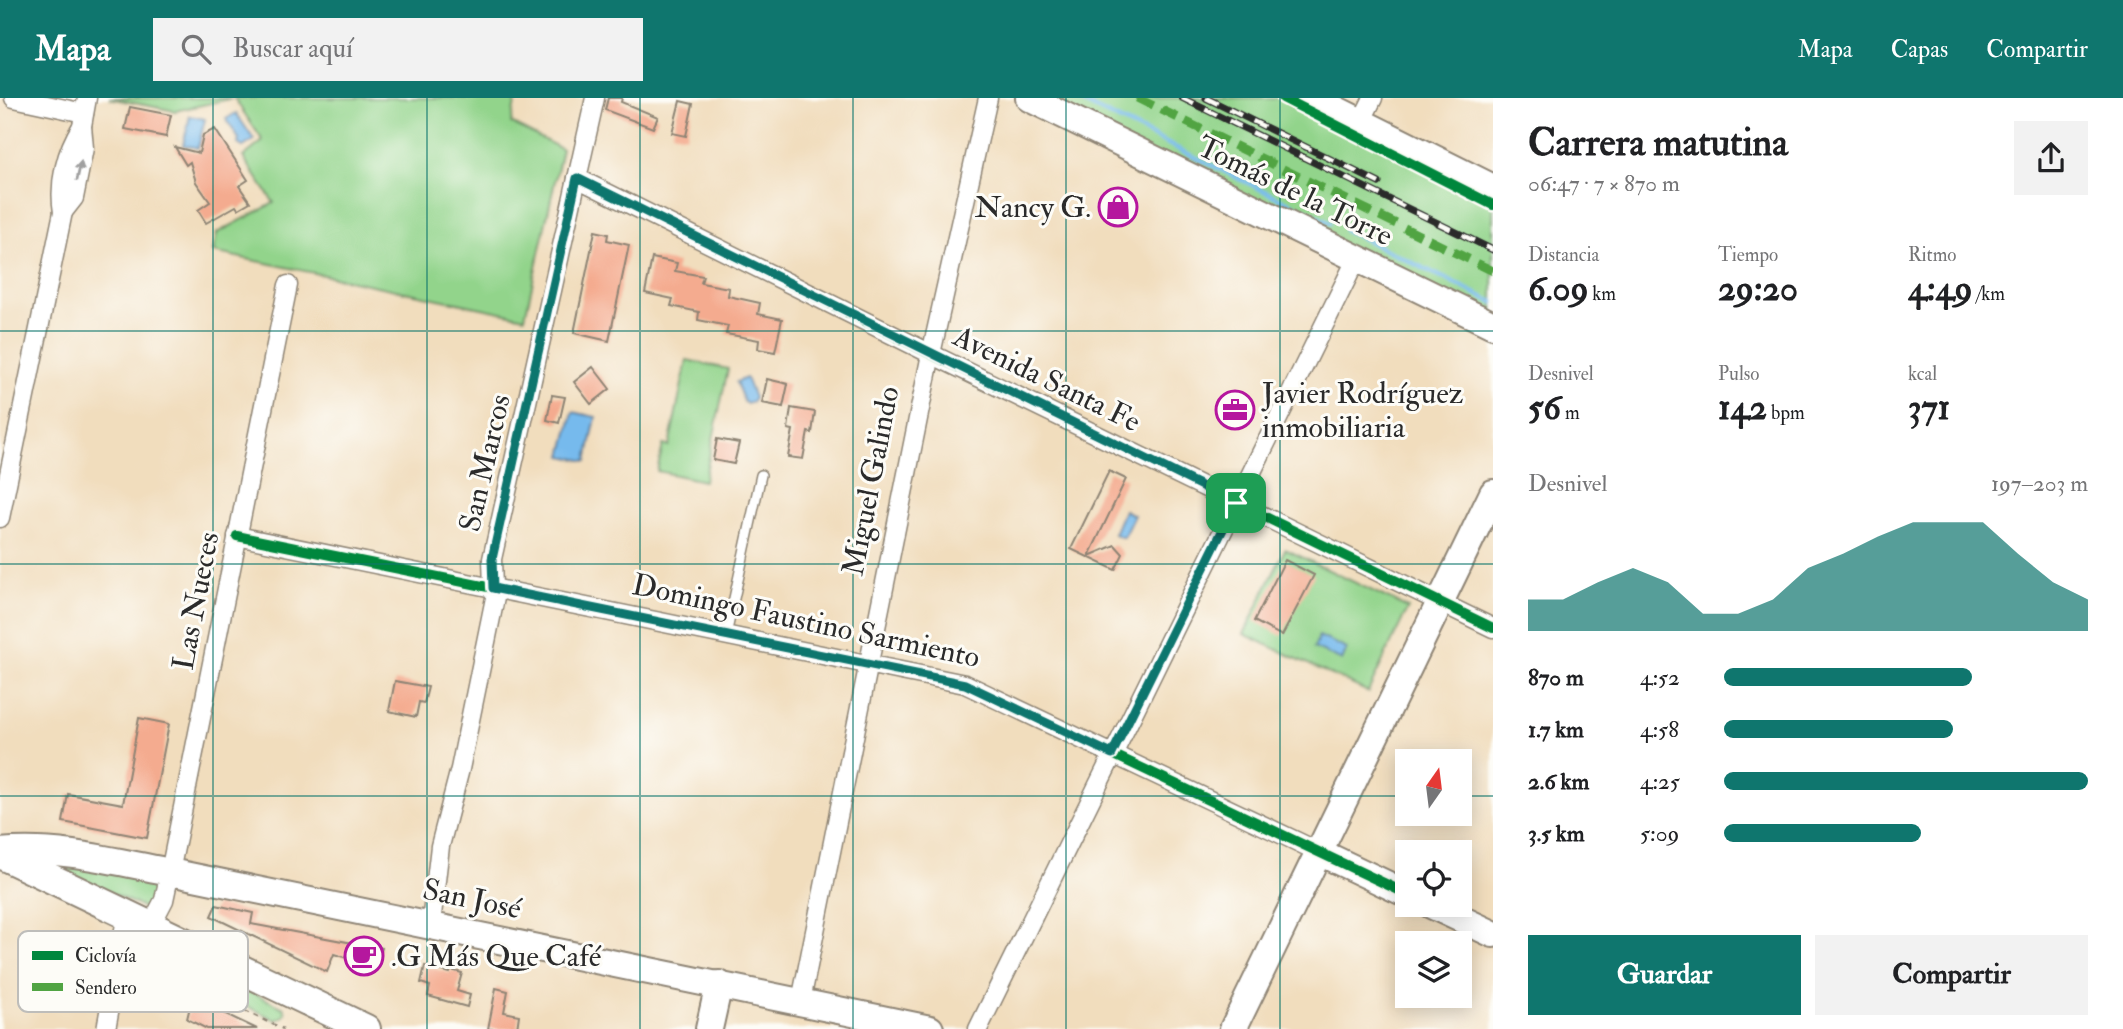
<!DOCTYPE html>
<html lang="es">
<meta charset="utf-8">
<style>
:root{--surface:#fff;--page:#f2f2f2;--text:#202124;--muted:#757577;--accent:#0f766e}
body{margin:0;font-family:"IM FELL Double Pica",serif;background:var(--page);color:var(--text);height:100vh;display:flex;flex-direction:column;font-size:26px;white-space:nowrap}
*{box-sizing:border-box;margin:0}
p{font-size:23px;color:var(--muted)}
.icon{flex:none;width:38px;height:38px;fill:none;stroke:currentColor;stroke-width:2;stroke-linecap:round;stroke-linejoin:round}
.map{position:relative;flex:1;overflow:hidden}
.panel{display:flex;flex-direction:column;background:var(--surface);width:630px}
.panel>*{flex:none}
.needle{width:46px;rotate:14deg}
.controls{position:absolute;left:1395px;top:651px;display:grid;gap:14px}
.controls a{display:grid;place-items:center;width:77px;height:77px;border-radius:0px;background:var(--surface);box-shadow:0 4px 18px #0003;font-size:35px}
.pin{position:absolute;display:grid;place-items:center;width:60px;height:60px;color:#fff;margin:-30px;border-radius:14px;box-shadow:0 4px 10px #0006}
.round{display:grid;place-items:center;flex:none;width:74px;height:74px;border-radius:0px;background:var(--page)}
.summary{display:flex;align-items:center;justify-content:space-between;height:119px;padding:0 35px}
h1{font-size:38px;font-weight:700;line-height:52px}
.figures{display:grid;grid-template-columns:repeat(3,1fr);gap:10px;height:119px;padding:7px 35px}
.figures div{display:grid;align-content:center}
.figures b{font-size:35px;font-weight:700}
.figures small{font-size:19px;font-weight:400}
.figures p{font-size:19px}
.chart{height:196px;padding:14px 35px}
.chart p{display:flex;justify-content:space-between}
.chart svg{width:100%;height:126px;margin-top:7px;fill:var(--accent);opacity:.7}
.cta{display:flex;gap:14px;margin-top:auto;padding:14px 35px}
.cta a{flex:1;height:80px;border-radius:0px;background:var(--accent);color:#fff;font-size:28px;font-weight:700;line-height:80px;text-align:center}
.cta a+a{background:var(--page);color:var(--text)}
ul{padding:0 35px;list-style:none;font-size:23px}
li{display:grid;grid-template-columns:112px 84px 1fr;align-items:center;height:52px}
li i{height:18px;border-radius:9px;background:var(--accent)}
header{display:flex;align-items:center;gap:42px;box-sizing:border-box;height:98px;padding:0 35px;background:var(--accent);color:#fff}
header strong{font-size:33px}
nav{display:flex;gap:38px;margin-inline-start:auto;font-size:24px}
.search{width:490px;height:63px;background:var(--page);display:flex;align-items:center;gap:18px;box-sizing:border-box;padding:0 24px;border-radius:0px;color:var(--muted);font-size:26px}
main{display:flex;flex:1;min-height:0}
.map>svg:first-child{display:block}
.green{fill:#92d48b;stroke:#5e805b;stroke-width:2}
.water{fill:#76baed;stroke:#50728c;stroke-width:2}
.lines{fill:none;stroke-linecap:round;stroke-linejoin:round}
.stream{stroke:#76baed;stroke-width:4.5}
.building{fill:#f4ab8f}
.lane-casing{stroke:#8e8474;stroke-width:12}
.street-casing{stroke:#8e8474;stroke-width:21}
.secondary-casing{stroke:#8e8474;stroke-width:30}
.primary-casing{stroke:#8e8474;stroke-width:32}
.path{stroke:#8e8474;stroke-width:2.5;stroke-dasharray:5 5;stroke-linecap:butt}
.lane{stroke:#fff;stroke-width:9}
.street{stroke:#fff;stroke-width:18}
.secondary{stroke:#fff;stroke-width:26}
.primary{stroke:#fff;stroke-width:28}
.rail-casing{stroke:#2b2b2b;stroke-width:7}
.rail{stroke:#fdfcf7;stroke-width:4.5;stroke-dasharray:13;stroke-linecap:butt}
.quiet{stroke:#51a443;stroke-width:9;stroke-dasharray:18 9;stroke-linecap:butt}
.cycleway-casing{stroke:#fdfcf7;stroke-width:15}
.cycleway{stroke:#00873e;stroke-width:10}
.oneway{fill:#a0a0a0}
.route-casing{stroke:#fff;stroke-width:14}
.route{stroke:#0f766e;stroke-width:9}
.grid{fill:none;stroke:#0f766e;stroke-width:2;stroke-opacity:0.55}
.labels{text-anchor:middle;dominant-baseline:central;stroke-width:6;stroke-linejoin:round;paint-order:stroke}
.street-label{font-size:30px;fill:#2b2b2b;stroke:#fdfcf7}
.poi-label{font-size:30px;fill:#2b2b2b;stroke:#fdfcf7;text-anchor:start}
.key{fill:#fdfcf7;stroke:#bebdba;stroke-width:2}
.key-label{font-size:19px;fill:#2b2b2b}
</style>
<header>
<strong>Mapa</strong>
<div class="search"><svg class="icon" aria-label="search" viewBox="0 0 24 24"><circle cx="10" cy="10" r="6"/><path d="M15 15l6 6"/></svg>Buscar aquí</div>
<nav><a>Mapa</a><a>Capas</a><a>Compartir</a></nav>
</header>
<main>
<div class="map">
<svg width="1493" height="931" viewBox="0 0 1493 931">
<rect width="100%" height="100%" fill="#fdfcf7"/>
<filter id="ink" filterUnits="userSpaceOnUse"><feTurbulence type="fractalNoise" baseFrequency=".0143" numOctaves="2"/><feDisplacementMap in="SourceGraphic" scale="14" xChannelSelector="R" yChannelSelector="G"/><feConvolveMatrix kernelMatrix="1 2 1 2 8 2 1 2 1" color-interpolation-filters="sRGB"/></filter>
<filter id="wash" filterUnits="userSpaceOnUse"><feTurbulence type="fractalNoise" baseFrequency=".00686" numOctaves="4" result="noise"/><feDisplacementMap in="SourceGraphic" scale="28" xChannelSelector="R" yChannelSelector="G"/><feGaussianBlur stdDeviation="1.57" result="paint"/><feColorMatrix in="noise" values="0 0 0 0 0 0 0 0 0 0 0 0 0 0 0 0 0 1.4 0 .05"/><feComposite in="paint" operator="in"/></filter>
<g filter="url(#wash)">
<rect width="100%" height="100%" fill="#f1ddbd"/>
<g class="green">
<path d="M109 0H516L511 25 562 51 525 219 213 154 217 135 274 105 243 59 263 43 234 0 175 13Z"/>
<path d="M1029 0H1313L1493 90V227Z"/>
<path d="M687 262 728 271 704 383 657 373 663 347 669 348Z"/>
<path d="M1285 451 1408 510 1368 594 1244 536Z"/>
<path d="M66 765 155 784C160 793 156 805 148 812L65 774 60 768Z"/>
<path d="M139 842H146L284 910 286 915 282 920 276 922 132 853 134 846Z"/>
</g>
<g class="water">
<path d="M236 15 254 42 243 49 238 46 239 41 226 21Z"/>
<path d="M190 18 205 21 198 50 183 47Z"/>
<path d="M746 280 754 300 752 304 747 306 744 304 736 284Z"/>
<path d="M573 314 596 319 587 363 562 358Z"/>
<path d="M1124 412 1134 417 1123 440 1114 436Z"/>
<path d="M1319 538 1347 551 1342 563 1314 550Z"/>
</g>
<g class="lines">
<g class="stream">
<path d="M1074 0 1330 125"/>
<path d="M1345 132 1493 204"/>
</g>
</g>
<g id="blocks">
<g class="building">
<path d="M608 0H622L621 4 658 19 653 30 605 12Z"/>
<path d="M680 3 693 6 686 38 672 35Z"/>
<path d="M130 9 171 17 166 39 125 31Z"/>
<path d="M215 31 248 82 239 88 250 104 238 111 236 108 206 125 198 112 210 104 196 84 190 64 186 67 175 49 199 55 203 37Z"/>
<path d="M595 133 608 136 607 142 629 147 609 243 574 235Z"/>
<path d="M652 160 677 165 675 173 703 178 701 185 729 190 728 198 760 205 758 216 782 221 775 254 758 251 759 242 726 236 728 228 698 222 699 214 671 208 673 201 645 195Z"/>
<path d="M593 269 610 291 591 306 574 284Z"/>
<path d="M767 281 788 286 783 309 762 305Z"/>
<path d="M552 297 565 299 559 325 547 322Z"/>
<path d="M791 310 815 314 812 335 808 334 803 361 788 359 793 332 788 331Z"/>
<path d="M717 341 739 345 734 366 713 362Z"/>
<path d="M1109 373 1126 381 1089 458 1115 447 1123 456 1115 472 1071 451Z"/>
<path d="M1285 462 1314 477 1282 538 1254 523Z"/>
<path d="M395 583 428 589 424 605 419 604 416 619 389 613Z"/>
<path d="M139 620 169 626 147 740 63 724 68 696 123 706Z"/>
<path d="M216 807 253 815 251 826 353 845 354 842 382 850 376 869 334 856 327 874 211 818Z"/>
<path d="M425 868 450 875 451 872 462 875 457 893 470 897 467 909 428 898 430 888 421 885Z"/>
<path d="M496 890 508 893 504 914 519 917 517 931H488Z"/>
<path d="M192 900 257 931H207L187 921Z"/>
</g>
</g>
</g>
<g filter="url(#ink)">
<use href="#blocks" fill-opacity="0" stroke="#8e8474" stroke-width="2"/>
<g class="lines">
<defs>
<path id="lane" d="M726 537 761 377"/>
<g id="street">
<path d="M14 0 84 15"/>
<path d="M1361 24 1373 0"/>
<path d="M577 80 931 256 1493 530"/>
<path d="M63 114 74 100 84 50 82 28 87 0"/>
<path d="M0 420 63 114C58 85 66 53 82 28"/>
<path d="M237 438 965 586 1319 754"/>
<path d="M431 826 440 748 460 671 496 495 493 490 492 461 595 0"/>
<path d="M151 827 164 802 170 774 288 187"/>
<path d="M801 903 931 256 988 0"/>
<path d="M106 931 127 815"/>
<path d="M978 931 1357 160"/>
</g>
<g id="secondary">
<path d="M1029 0 1493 227"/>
<path d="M1313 0 1493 90"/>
<path d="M0 754C57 748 114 763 170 774L930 931"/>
<path d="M1319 754 1407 796"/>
<path d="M1431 807 1493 836"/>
<path d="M709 931 719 886"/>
<path d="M1233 931 1493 395"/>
</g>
<path id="primary" d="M0 756 366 931"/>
</defs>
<use href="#lane" class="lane-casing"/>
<use href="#street" class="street-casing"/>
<use href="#secondary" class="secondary-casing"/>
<use href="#primary" class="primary-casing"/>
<path class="path" d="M136 862 283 931"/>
<use href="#lane" class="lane"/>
<use href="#street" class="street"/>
<use href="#secondary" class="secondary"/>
<use href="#primary" class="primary"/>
<defs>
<g id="rail">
<path d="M1182 0 1493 152"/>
<path d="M1206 0 1379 85"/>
</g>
</defs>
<use href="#rail" class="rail-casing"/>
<use href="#rail" class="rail"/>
<path class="quiet" d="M1137 0 1493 173"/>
<defs>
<g id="cycleway">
<path d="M1283 0 1493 107"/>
<path d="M577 80 931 256 1493 530"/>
<path d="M237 438 965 586 1407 796"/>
</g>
</defs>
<use href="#cycleway" class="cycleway-casing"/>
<use href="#cycleway" class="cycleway"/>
</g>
<defs><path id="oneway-solid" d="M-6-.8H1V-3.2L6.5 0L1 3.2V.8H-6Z" transform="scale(1.75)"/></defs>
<use class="oneway" href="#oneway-solid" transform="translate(79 73) rotate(-78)"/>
</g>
<g class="lines" filter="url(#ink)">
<defs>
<path id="route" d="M577 80 1236 405 1112 656 965 586 493 490 492 461Z"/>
</defs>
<use href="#route" class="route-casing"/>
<use href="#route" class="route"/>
</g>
<path class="grid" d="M213 0V931M427 0V931M640 0V931M853 0V931M1066 0V931M1280 0V931M0 233H1493M0 466H1493M0 698H1407M1460 698H1493"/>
<defs>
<symbol id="shop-ring" viewBox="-11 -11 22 22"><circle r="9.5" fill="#fdfcf7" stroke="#b5179e" stroke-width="1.5"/><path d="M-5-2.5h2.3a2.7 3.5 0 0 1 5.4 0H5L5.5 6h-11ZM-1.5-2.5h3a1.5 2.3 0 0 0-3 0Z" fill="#b5179e"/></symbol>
<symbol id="office-ring" viewBox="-11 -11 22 22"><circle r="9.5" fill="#fdfcf7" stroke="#b5179e" stroke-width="1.5"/><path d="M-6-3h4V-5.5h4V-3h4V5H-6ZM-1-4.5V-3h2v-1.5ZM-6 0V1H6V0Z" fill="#b5179e"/></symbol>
<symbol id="cafe-ring" viewBox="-11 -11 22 22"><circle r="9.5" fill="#fdfcf7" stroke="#b5179e" stroke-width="1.5"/><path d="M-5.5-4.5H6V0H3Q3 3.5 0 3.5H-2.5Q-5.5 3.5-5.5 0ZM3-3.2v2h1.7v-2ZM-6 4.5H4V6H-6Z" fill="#b5179e"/></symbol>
</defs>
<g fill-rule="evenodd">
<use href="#shop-ring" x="1096" y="87" width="44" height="44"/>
<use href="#office-ring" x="1213" y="290" width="44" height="44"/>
<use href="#cafe-ring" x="342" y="836" width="44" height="44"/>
</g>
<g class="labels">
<g class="street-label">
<text transform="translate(1295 93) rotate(26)">Tomás de la Torre</text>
<text transform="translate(1047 281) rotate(26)">Avenida Santa Fe</text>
<text transform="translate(485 365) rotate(-77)">San Marcos</text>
<text transform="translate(871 383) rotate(-79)">Miguel Galindo</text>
<text transform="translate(196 503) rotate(-79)">Las Nueces</text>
<text transform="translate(806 523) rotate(12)">Domingo Faustino Sarmiento</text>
<text transform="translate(472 801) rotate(12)">San José</text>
</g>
<g class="poi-label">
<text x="1091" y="109" text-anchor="end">Nancy G.</text>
<text x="1262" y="295">Javier Rodríguez<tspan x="1262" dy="34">inmobiliaria</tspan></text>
<text x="391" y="858">.G Más Que Café</text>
</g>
</g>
<rect x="18" y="833" width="230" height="81" rx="10" class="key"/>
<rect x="32" y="853" width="31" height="9" fill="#00873e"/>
<rect x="32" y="885" width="31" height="8" fill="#51a443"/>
<g class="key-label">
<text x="75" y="864">Ciclovía</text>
<text x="75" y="896">Sendero</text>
</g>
</svg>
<div class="controls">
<a><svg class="needle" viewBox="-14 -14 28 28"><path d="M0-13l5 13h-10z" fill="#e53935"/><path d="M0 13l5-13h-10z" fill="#757577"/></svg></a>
<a><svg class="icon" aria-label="locate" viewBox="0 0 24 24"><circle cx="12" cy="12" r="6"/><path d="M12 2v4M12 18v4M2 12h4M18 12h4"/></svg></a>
<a><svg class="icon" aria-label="layers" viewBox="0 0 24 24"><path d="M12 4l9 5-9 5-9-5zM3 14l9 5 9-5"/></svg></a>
</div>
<div class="pin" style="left:1236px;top:405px;background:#1e9e55"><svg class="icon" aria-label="arrive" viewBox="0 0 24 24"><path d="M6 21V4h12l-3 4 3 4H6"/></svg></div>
</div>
<section class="panel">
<div class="summary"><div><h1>Carrera matutina</h1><p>06:47 · 7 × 870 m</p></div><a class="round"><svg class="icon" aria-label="share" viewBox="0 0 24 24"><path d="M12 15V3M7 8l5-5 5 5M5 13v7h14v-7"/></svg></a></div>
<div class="figures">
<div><p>Distancia</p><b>6.09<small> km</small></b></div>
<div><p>Tiempo</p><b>29:20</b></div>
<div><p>Ritmo</p><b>4:49<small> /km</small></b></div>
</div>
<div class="figures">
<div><p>Desnivel</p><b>56<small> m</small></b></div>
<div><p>Pulso</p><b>142<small> bpm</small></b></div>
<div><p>kcal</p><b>371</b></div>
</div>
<div class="chart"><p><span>Desnivel</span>197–203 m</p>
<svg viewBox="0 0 160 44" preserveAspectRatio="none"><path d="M0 44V33L10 33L20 27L30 22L40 27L50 38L60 38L70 33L80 22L90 17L100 11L110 6L120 6L130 6L140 17L150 27L160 33V44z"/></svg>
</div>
<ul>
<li><b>870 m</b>4:52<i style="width:68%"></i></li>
<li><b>1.7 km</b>4:58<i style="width:63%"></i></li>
<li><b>2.6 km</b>4:25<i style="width:100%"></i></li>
<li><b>3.5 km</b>5:09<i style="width:54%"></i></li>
</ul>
<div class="cta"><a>Guardar</a><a>Compartir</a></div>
</section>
</main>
